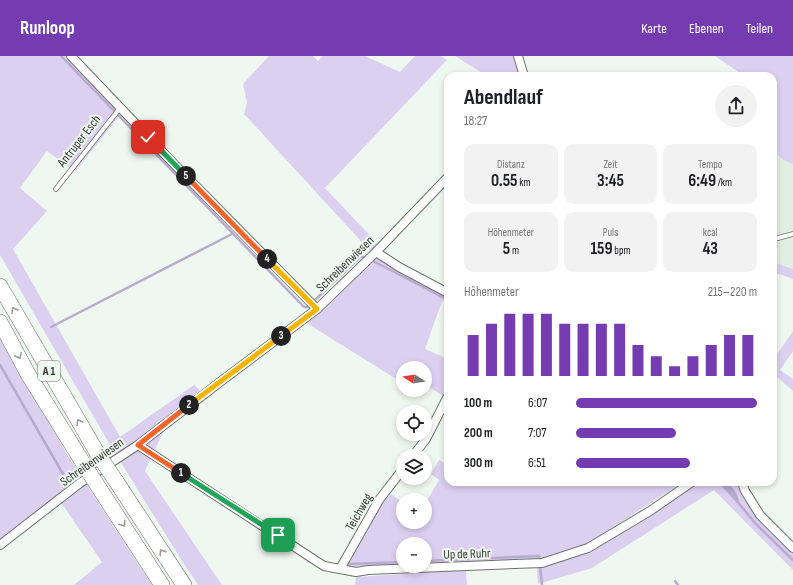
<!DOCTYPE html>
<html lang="de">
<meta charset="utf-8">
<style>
:root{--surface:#fff;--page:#f2f2f2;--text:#202124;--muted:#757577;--accent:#753cb2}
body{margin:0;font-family:"Sofia Sans Condensed",sans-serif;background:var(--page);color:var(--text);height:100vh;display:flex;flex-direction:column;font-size:15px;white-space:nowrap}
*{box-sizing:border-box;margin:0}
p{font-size:13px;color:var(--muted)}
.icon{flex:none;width:22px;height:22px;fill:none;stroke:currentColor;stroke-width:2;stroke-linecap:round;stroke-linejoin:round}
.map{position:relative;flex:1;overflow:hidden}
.sheet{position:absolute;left:444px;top:16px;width:333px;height:414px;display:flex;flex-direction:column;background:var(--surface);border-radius:12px;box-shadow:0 2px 6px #0003}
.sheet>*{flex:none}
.needle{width:26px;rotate:282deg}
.tools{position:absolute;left:396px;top:305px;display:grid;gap:8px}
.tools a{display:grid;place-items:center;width:36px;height:36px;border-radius:50%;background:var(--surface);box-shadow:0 2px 6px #0003;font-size:20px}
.pin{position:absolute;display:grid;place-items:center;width:34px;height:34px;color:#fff;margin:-17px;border-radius:8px;box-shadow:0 2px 6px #0006}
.km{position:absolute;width:20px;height:20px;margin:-10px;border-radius:50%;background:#222;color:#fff;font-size:11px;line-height:20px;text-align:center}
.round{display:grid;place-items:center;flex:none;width:42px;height:42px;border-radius:21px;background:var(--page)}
.head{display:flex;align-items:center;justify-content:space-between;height:68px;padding:0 20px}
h1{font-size:22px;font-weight:700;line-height:30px}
.figures{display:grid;grid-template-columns:repeat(3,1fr);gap:6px;height:68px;padding:4px 20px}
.figures div{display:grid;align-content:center;border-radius:10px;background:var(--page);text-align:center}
.figures b{font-size:17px;font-weight:700}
.figures small{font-size:11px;font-weight:400}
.figures p{font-size:11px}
.chart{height:112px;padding:8px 20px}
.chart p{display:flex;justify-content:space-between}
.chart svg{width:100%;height:72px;margin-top:4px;stroke:var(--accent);stroke-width:6}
ul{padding:0 20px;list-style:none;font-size:13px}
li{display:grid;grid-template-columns:64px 48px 1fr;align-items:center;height:30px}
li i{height:10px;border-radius:5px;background:var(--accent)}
header{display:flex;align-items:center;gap:24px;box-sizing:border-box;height:56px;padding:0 20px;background:var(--accent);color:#fff}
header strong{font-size:19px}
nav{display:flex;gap:22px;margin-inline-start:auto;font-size:14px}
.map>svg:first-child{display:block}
.built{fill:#e0efe1}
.green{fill:#dcd0f1}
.water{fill:#b9abd0}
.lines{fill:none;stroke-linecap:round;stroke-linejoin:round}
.stream{stroke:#b9abd0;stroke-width:2.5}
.service-casing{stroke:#6c736c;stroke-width:5.5}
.minor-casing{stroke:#6c736c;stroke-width:10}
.motorway-casing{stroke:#6c736c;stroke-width:16}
.service{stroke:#fff;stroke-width:4}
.minor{stroke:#fff;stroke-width:8}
.motorway{stroke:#fff;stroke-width:15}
.motorway-bridge-casing{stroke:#6c736c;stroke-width:16;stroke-linecap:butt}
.motorway-bridge{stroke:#fff;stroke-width:15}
.oneway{stroke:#9a9c9a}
.split-1-casing{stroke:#fff;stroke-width:8}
.split-2-casing{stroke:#fff;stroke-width:8}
.split-3-casing{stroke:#fff;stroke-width:8}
.split-4-casing{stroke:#fff;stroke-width:8}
.split-5-casing{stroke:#fff;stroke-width:8}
.split-6-casing{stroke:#fff;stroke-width:8}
.split-1{stroke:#22a559;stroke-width:5}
.split-2{stroke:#f0652b;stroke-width:5}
.split-3{stroke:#f5b400;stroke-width:5}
.split-4{stroke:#f5b400;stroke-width:5}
.split-5{stroke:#f0652b;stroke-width:5}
.split-6{stroke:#22a559;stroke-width:5}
.labels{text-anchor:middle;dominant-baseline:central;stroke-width:4;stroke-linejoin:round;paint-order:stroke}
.shield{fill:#eff8f0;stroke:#6d726d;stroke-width:1}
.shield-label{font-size:12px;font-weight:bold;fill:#353835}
.street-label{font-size:13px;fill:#353835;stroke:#eff8f0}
</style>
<header>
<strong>Runloop</strong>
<nav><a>Karte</a><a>Ebenen</a><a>Teilen</a></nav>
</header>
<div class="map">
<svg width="793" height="529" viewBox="0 0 793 529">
<rect width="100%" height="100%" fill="#eff8f0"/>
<path class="built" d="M773 93 783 104 793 108V213L773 206Z"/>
<g class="green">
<path d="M0 0H64L121 58 75 116 47 95 20 132 47 155 13 193 120 381 194 329 200 334 172 357 145 415 222 529H198L182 505 110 389 0 199Z"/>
<path d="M269 0H313L318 5 323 0H365L400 16 415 0H441L447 4 325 132 377 187 370 195 244 58 247 46 243 28Z"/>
<path d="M455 0H515L522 20H487Z"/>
<path d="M715 0H793V108L783 104 773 93V20H744Z"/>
<path d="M376 201 448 240V247L442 245 425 293 448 303V336L445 341 425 329V312H403V324L401 326 305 266 320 256Z"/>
<path d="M773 206 793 213V223L773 216Z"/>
<path d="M793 275V295L780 314 793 323V335L776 320 773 323V304Z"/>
<path d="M0 283 70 403 152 529H74L102 506 60 445 0 486Z"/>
<path d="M439 404 448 409V426H683L585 489 588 497 643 463 699 426H737L741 439 758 462 793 496V514L714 434 592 512 538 528 536 504 425 508V488H403V509L346 511 381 447 391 438 403 447V466H425V448L439 424 431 418Z"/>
<path d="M466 514 467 529H355L356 521Z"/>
</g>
<path class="water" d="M718 426H727C733 432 738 437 739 446L737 447Z"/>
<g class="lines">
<g class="stream">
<path d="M61 0 304 251H307"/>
<path d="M373 205 448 244"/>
<path d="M315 244 359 202 361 201H365"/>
<path d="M51 271 232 178"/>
<path d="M0 309 63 418"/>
<path d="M736 444 756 468 793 504"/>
<path d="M425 505 539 500 540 503"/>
<path d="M348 508 403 506"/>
<path d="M540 510 542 529"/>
<path d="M675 525 678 529"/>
</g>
<defs>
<g id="service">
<path d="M56 133 120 52"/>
<path d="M773 182H778L793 178"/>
</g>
<g id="minor">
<path d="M71 0 176 110 317 253"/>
<path d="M518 0 524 20"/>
<path d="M376 196 399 211 448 237"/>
<path d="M138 389 324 510 356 516 368 514 542 507 588 492 650 455 692 426"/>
<path d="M413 400 426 383 448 340"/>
<path d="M742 426 745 435 760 459 793 492"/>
<path d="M0 489 80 427 138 389 224 323 317 253 376 196 448 121"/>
<path d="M340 513 379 444 403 413"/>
</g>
<g id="motorway">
<path d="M0 230 99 400"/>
<path d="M0 266 28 318 85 410"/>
<path d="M116 425 184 529"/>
<path d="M101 435 162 529"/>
</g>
</defs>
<use href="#service" class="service-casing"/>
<use href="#minor" class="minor-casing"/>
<use href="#motorway" class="motorway-casing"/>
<use href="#service" class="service"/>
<use href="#minor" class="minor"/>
<use href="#motorway" class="motorway"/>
<defs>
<g id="motorway-bridge">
<path d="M99 400 116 425"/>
<path d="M85 410 101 435"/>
</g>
</defs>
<use href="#motorway-bridge" class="motorway-bridge-casing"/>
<use href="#motorway-bridge" class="motorway-bridge"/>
</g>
<defs><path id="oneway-chevron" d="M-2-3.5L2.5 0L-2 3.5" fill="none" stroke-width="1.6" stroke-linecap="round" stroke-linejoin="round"/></defs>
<g class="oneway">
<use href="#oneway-chevron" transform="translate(14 254) rotate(-120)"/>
<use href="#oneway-chevron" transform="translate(19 300) rotate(61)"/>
<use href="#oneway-chevron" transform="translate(79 366) rotate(-121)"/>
<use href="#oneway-chevron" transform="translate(123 468) rotate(57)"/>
<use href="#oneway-chevron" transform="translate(162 496) rotate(-123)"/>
</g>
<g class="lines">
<defs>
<path id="split-1" d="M181 417 278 479"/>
<path id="split-2" d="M181 417 138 389 189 349"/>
<path id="split-3" d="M189 349 281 280"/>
<path id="split-4" d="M267 203 317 253 281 280"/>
<path id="split-5" d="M186 120 267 203"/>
<path id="split-6" d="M148 81 186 120"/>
</defs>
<use href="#split-1" class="split-1-casing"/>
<use href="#split-2" class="split-2-casing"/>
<use href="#split-3" class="split-3-casing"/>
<use href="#split-4" class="split-4-casing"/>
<use href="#split-5" class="split-5-casing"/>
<use href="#split-6" class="split-6-casing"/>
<use href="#split-1" class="split-1"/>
<use href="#split-2" class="split-2"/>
<use href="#split-3" class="split-3"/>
<use href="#split-4" class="split-4"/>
<use href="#split-5" class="split-5"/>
<use href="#split-6" class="split-6"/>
</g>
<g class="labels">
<rect class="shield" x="38" y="305" width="22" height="20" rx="3"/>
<g class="shield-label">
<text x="49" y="315">A 1</text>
</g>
<g class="street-label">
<text transform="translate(79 85) rotate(-52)">Antruper Esch</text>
<text transform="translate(345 208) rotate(-44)">Schreibenwiesen</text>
<text transform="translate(92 406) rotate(-35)">Schreibenwiesen</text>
<text transform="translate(359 456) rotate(-60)">Teichweg</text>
<text transform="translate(467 498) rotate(-2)">Up de Ruhr</text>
</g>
</g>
</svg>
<div class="tools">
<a><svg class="needle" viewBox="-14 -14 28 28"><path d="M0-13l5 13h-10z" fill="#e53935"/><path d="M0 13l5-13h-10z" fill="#757577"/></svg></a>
<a><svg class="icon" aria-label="locate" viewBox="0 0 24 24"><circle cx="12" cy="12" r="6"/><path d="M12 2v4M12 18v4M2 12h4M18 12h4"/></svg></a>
<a><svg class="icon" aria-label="layers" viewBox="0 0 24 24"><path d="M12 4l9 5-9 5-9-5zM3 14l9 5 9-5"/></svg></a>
<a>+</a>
<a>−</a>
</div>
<div class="pin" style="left:278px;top:479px;background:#1e9e55"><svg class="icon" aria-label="arrive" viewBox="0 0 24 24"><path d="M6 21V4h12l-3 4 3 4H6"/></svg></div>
<div class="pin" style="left:148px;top:81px;background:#d93025"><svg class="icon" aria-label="check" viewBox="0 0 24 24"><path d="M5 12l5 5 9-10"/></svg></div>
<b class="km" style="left:181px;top:417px">1</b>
<b class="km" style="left:189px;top:349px">2</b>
<b class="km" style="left:281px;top:280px">3</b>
<b class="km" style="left:267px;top:203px">4</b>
<b class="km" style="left:186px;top:120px">5</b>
<section class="sheet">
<div class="head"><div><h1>Abendlauf</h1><p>18:27</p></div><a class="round"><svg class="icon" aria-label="share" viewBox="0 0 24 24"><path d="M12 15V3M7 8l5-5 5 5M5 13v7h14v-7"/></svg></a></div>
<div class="figures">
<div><p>Distanz</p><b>0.55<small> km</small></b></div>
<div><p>Zeit</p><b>3:45</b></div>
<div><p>Tempo</p><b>6:49<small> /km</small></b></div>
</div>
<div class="figures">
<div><p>Höhenmeter</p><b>5<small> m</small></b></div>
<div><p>Puls</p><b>159<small> bpm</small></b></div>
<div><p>kcal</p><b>43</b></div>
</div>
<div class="chart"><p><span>Höhenmeter</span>215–220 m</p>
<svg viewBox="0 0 160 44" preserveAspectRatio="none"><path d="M5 44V19M15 44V12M25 44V6M35 44V6M45 44V6M55 44V12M65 44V12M75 44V12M85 44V12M95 44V25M105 44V32M115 44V38M125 44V32M135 44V25M145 44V19M155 44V19"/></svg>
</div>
<ul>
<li><b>100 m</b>6:07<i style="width:100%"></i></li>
<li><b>200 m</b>7:07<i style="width:55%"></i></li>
<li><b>300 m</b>6:51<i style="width:63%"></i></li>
</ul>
</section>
</div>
